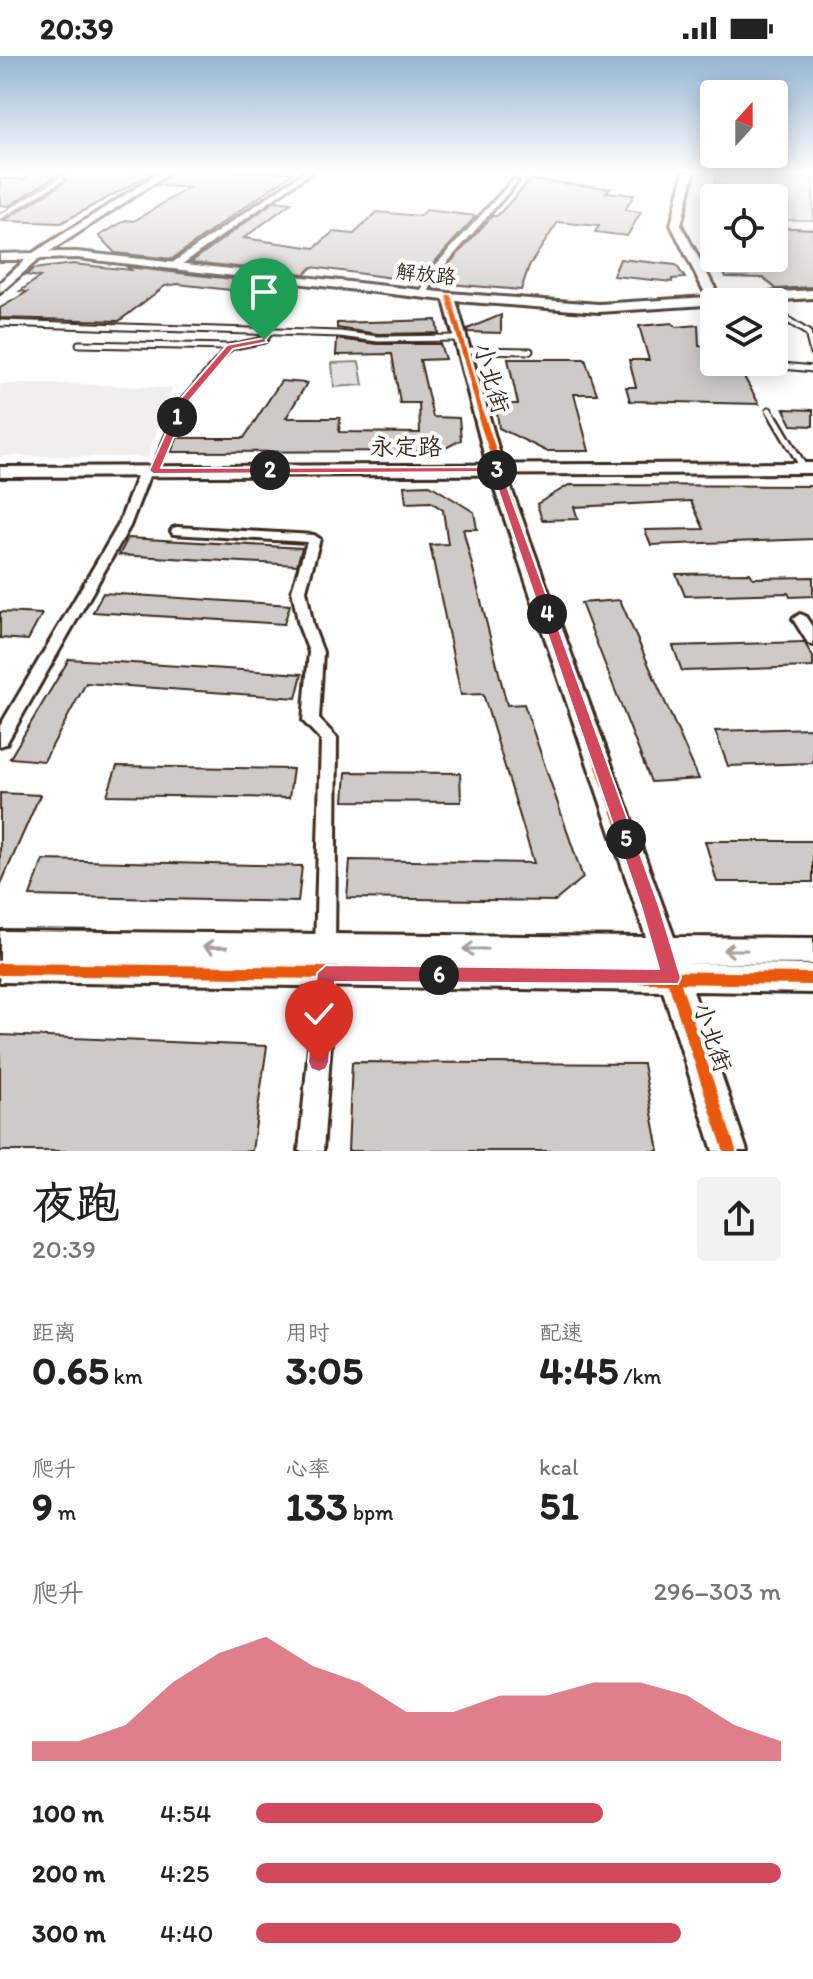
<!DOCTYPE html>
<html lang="zh">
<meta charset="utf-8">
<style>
:root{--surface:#fff;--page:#f2f2f2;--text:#222;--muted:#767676;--accent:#d1495b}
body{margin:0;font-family:Itim,"LXGW WenKai TC",sans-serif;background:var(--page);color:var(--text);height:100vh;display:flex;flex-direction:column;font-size:30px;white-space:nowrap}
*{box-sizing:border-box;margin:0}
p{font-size:26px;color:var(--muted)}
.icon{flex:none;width:44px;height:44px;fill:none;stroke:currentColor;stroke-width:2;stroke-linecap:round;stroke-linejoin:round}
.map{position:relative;height:1095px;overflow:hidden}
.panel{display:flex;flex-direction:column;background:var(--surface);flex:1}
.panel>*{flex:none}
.needle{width:52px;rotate:21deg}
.buttons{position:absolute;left:700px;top:24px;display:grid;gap:16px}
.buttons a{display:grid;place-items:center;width:88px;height:88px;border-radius:8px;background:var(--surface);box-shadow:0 4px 20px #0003;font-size:40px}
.pin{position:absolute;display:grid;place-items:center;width:68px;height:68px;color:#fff;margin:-82px -34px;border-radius:50% 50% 50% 0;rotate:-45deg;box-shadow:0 0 8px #0007}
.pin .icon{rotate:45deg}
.km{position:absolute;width:40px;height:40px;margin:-20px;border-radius:50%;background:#222;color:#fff;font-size:22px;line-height:40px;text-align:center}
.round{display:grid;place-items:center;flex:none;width:84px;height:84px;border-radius:8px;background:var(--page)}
.head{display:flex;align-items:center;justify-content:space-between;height:136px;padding:0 32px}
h1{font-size:44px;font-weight:700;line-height:60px}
.figures{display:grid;grid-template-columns:repeat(3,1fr);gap:12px;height:136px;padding:8px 32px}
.figures div{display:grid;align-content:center}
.figures b{font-size:40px;font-weight:700}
.figures small{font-size:22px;font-weight:400}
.figures p{font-size:22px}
.chart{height:224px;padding:16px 32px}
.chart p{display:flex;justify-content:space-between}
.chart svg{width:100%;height:144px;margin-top:8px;fill:var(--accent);opacity:.7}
ul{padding:0 32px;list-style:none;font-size:26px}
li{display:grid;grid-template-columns:128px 96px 1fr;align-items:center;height:60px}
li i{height:20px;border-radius:10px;background:var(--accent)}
.status{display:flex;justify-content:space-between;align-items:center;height:56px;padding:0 40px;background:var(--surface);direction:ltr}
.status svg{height:22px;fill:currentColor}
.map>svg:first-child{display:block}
.built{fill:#f1efee}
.green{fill:#e2e0de;stroke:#8e857e;stroke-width:2}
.building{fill:#cfcac7;stroke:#3b2a1e;stroke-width:2}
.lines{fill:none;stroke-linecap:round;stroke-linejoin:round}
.street-tunnel-far1{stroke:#d8d4d2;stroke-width:7;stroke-dasharray:7 4;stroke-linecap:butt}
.street-tunnel{stroke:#d8d4d2;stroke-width:9;stroke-dasharray:9 5;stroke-linecap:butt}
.lane-far2-casing{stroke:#3b2a1e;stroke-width:7}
.lane-far1-casing{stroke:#3b2a1e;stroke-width:9}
.lane-casing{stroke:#3b2a1e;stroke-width:11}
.street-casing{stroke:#3b2a1e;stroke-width:6}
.secondary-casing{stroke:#3b2a1e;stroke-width:6}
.primary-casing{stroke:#3b2a1e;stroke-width:6}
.lane-far2{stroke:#fff;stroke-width:4}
.lane-far1{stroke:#fff;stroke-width:5}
.lane{stroke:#fff;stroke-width:6}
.street{fill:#fff;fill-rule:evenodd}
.secondary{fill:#fff;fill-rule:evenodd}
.primary{fill:#fff;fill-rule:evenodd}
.cycleway-far3-casing{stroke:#fff;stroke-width:8}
.cycleway-far2-casing{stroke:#fff;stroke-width:11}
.cycleway-far1-casing{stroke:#fff;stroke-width:14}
.cycleway-casing{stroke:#fff;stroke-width:17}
.cycleway-far3{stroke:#e8590c;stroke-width:5}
.cycleway-far2{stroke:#e8590c;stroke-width:7}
.cycleway-far1{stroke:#e8590c;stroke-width:9}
.cycleway{stroke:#e8590c;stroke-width:12}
.oneway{stroke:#a79f9a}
.route{fill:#d1495b;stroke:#fff;stroke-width:2}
.labels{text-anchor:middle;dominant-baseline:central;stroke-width:8;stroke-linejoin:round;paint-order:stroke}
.far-street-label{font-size:20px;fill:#3b2a1e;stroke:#fff}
.street-label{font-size:24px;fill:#3b2a1e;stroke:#fff}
</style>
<div class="status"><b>20:39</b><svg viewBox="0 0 49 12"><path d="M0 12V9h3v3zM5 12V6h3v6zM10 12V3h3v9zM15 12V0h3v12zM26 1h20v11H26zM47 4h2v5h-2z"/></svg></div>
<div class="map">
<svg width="813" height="1095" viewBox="0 0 813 1095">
<rect width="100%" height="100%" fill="#fff"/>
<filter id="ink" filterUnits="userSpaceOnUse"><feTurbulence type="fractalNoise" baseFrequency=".0125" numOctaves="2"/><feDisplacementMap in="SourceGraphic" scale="16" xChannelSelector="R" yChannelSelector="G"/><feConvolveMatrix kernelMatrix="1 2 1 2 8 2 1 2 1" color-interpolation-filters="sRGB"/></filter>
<g filter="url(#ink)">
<path class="built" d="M0 328H80L172 332 148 401 0 400Z"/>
<g class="green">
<path d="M717 116H813V164H774V142H714V152L709 151Z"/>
<path d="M359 306 363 329 334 331 332 307Z"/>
</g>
<g class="building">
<path d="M33 116H155L61 167 3 165 66 125 64 119 59 118 9 150 0 149V123H25Z"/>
<path d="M174 116H294L172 203 115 197 99 180 126 164 134 165 188 132 156 129Z"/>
<path d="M530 124 610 132 606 136 634 139 625 154 641 156 627 180 595 176 599 170 558 166 529 210 521 234 436 227 427 222 422 226 407 224 312 211 305 218 191 206 275 145 291 147 244 182 315 192 333 176 354 178 377 156 420 160 426 154 476 160 431 210V218L439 219 492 160H497Z"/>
<path d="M774 171 813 173V231L776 233 764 222 726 221 718 203 774 202Z"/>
<path d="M620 203 676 209 685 222 672 223V226L613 220Z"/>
<path d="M73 208 131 214 127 211 293 230 282 240 178 228 165 230 119 265 0 262V252L27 236 20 235 40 221 26 219 33 213Z"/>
<path d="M501 259V277L468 276 467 273Z"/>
<path d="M436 264 438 277 378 278 337 272V267Z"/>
<path d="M672 267 676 271 698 269 699 290 714 291V306H736L759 348 630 345 626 331H636L629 304H649L639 270Z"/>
<path d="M337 283 378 288H440L445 303 420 304 433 361 459 362 461 384 440 395 171 396 177 382H244L281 325 307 327 286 362H340L339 376 420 377 419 347H400L392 298 336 299Z"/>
<path d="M508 303H585L597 338H574L589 395H546L499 372 496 348H518Z"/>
<path d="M784 353 813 354V370L792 369Z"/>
<path d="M430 429 474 456 477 473H463L507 649 524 648 583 822 555 845 347 842 350 804 534 807 483 638 461 639 430 489 448 488 443 454 431 446 406 447 404 430Z"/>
<path d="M569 429 813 430V483L651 489 645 474 704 473 691 445 574 451 578 463 542 464 537 448Z"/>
<path d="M128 482 302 492 297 509 119 499Z"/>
<path d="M750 517 753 522 813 521V540L790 541 788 537 685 540 676 518Z"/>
<path d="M103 537 290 549 284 568 93 556Z"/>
<path d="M620 544 699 723 651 726 581 547Z"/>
<path d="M0 556 42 558 28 584 0 582Z"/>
<path d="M804 586 813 601V611L682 615 673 590Z"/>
<path d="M69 603 302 618 296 642 86 627 44 705 10 702Z"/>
<path d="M813 672V707L728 710 715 675Z"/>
<path d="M117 710 293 713 289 742 107 739Z"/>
<path d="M346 716 460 717 461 746 344 745Z"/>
<path d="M0 737 40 739 0 830Z"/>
<path d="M705 785H813V826H717Z"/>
<path d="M43 804 302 810 298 846 30 840Z"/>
<path d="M0 979 267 990 252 1095H0Z"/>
<path d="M352 1006 643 1008 659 1095H348Z"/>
</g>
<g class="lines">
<path class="street-tunnel-far1" d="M430 225 436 214"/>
<path class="street-tunnel" d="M429 227 431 223"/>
<defs>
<path id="lane-far2" d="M0 161 61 123"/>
<g id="lane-far1">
<path d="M774 255 808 277 813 297"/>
<path d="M0 267 340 278 378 283 460 282"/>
<path d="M79 288 230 291"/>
<path d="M464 294 530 295"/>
<path d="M753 307 813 313"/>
<path d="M769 354 776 365"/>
<path d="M175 365 184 344 230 291 264 284 270 276"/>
</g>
<g id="lane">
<path d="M775 363 804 412"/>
<path d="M154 415 176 363"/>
</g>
<g id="street">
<path d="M304 116H311L178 211H172V207Z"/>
<path d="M513 124 518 125 439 216H433V212Z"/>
<path d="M426 225 433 227 426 240H420L419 238Z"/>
<path d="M145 412 151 415 130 470 6 688 0 690V670L118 470 139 415Z"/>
<path d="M177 471 314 479 320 483 306 534 313 570 323 596 319 663 337 682 335 892 332 898 325 901 318 898 315 892 321 684 303 665 309 596 299 570 292 534 307 486 173 478 171 475 173 472Z"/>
<path d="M800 558 805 560 813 572V589L808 587 793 563Z"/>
<path d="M326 907 333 910 336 917 323 1095H299L316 917 319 910Z"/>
</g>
<path id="secondary" d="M161 116H171L49 196H77L449 237 599 248 707 241 671 169 684 116H694L681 169 719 240 813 234V242L599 256 456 245 504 413 674 881 813 882V908L683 907 813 909V937L693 935 747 1095H713L663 935 0 926V875L646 881 488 413 444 244 77 202 39 203 0 237V227L25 204H0V198L33 197Z"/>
<path id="primary" d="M813 407V417L0 421V411Z"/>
</defs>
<use href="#lane-far2" class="lane-far2-casing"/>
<use href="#lane-far1" class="lane-far1-casing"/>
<use href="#lane" class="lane-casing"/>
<use href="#street" class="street-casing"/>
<use href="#secondary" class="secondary-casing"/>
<use href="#primary" class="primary-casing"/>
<use href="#lane-far2" class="lane-far2"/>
<use href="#lane-far1" class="lane-far1"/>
<use href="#lane" class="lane"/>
<use href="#street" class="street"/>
<use href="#secondary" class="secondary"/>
<use href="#primary" class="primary"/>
<defs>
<path id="cycleway-far3" d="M449 241 483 365"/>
<path id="cycleway-far2" d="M482 363 544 548"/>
<path id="cycleway-far1" d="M543 546 627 786"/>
<g id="cycleway">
<path d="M627 784 730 1095"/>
<path d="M0 913 813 923"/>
</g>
</defs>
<use href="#cycleway-far3" class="cycleway-far3-casing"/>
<use href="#cycleway-far2" class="cycleway-far2-casing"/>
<use href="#cycleway-far1" class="cycleway-far1-casing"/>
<use href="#cycleway" class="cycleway-casing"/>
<use href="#cycleway-far3" class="cycleway-far3"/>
<use href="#cycleway-far2" class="cycleway-far2"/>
<use href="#cycleway-far1" class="cycleway-far1"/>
<use href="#cycleway" class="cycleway"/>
</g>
<defs><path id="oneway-shaft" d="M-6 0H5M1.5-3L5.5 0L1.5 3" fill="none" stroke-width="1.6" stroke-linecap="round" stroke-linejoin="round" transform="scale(2)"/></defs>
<g class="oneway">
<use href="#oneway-shaft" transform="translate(215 891) rotate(-179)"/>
<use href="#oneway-shaft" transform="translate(475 893) rotate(-180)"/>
<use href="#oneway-shaft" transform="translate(735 894) rotate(-180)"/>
</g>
</g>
<linearGradient id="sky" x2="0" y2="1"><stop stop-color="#96b5d3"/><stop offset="0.43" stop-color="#fff"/><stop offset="1" stop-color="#fff" stop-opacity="0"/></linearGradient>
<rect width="813" height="269" fill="url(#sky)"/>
<path class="route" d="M264 282 267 286 233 293 189 345 161 412 500 411 659 850 681 922 678 928 335 926 329 1006 326 1013 319 1016 311 1013 308 1006 317 917 326 909 659 913 641 850 492 416 154 418 149 415 181 342 227 289Z"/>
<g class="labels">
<g class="far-street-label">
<text transform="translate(426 218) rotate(6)">解放路</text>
</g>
<g class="street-label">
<text transform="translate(492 322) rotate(74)">小北街</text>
<text x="406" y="390">永定路</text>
<text transform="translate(713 981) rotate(71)">小北街</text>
</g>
</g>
</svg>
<div class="buttons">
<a><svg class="needle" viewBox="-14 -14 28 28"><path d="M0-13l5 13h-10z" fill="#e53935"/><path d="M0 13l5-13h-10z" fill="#767676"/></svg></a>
<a><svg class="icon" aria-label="locate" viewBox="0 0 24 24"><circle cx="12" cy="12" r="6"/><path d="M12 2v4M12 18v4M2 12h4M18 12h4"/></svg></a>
<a><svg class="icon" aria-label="layers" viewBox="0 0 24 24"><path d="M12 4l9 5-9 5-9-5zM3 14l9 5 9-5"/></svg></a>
</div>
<div class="pin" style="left:264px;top:284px;background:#1e9e55"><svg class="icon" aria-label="arrive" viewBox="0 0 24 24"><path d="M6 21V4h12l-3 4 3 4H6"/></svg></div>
<div class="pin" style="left:319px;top:1006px;background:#d93025"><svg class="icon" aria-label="check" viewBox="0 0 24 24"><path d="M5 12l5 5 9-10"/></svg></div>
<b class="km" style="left:177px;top:361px">1</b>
<b class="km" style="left:270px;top:414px">2</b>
<b class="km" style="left:497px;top:414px">3</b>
<b class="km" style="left:547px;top:558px">4</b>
<b class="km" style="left:626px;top:783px">5</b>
<b class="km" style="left:439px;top:919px">6</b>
</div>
<section class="panel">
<div class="head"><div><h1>夜跑</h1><p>20:39</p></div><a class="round"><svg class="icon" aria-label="share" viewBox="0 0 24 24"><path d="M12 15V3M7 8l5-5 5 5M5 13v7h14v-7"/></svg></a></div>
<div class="figures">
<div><p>距离</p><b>0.65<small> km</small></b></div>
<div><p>用时</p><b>3:05</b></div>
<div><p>配速</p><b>4:45<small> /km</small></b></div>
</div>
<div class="figures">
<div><p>爬升</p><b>9<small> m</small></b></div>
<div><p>心率</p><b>133<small> bpm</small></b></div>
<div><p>kcal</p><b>51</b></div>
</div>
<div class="chart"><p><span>爬升</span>296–303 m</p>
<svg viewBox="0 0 160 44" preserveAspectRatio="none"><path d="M0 44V38L10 38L20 33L30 20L40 11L50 6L60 15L70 20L80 29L90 29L100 24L110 24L120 20L130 20L140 24L150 33L160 38V44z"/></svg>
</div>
<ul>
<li><b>100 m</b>4:54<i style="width:66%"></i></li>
<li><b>200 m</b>4:25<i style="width:100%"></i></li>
<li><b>300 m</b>4:40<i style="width:81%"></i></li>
</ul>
</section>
